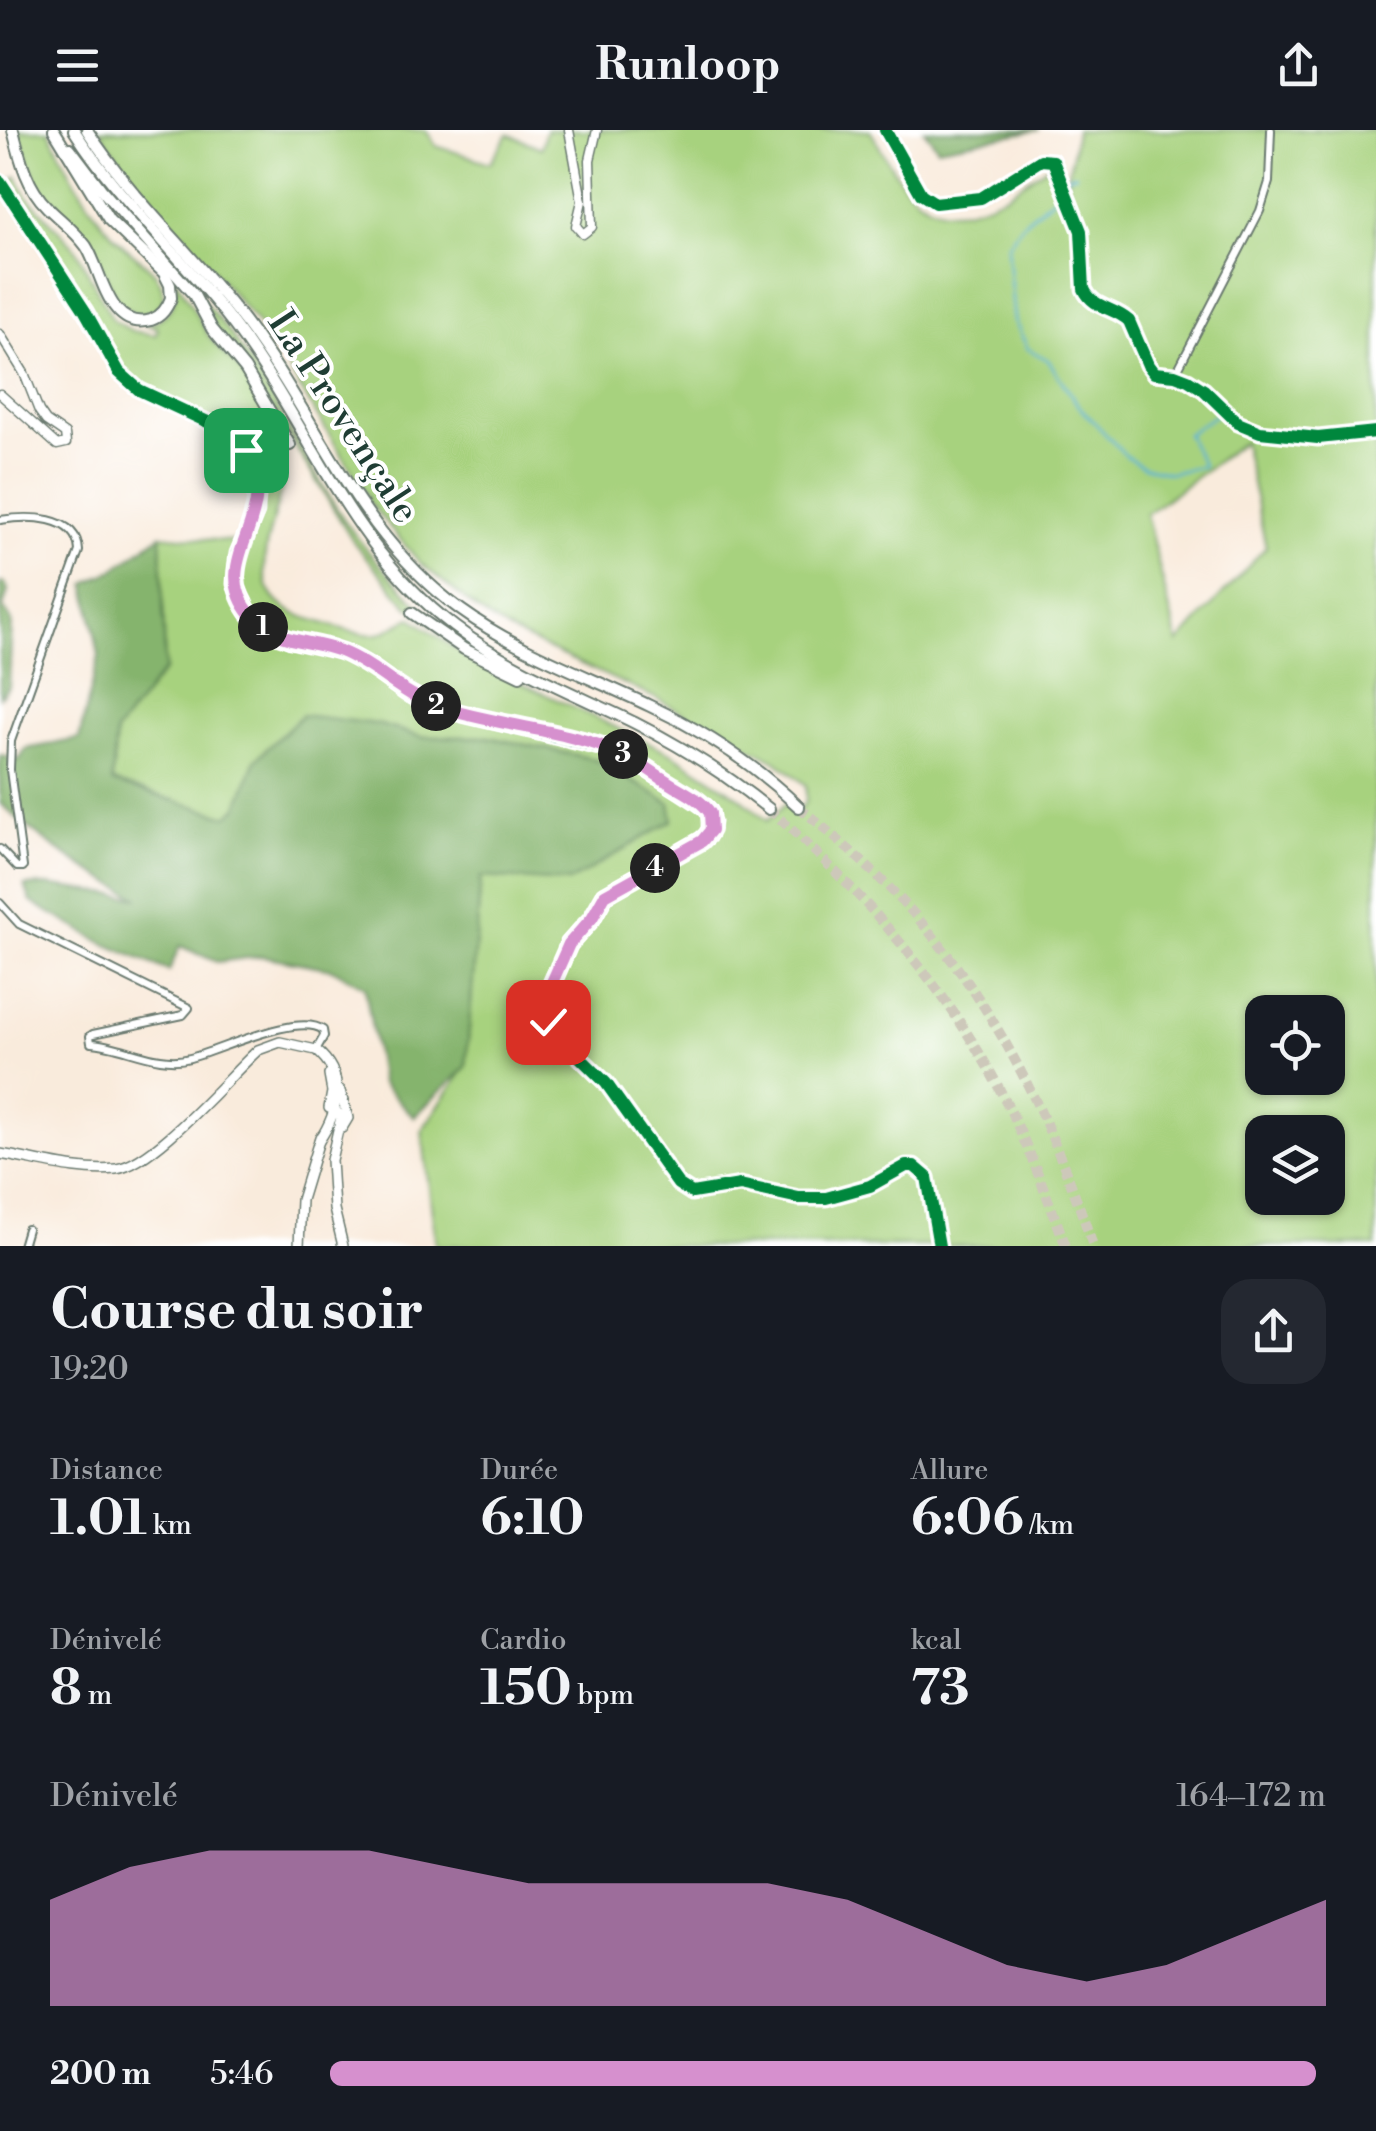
<!DOCTYPE html>
<html lang="fr">
<meta charset="utf-8">
<style>
:root{--surface:#171b24;--page:#242831;--text:#f1f3f6;--muted:#9ea1a6;--accent:#d690ce}
body{margin:0;font-family:"Libre Bodoni",serif;background:var(--page);color:var(--text);height:100vh;display:flex;flex-direction:column;font-size:38px;white-space:nowrap}
*{box-sizing:border-box;margin:0}
p{font-size:32px;color:var(--muted)}
.icon{flex:none;width:55px;height:55px;fill:none;stroke:currentColor;stroke-width:2;stroke-linecap:round;stroke-linejoin:round}
.map{position:relative;height:1116px;overflow:hidden}
.sheet{display:flex;flex-direction:column;background:var(--surface);flex:1}
.sheet>*{flex:none}
.buttons{position:absolute;left:1245px;top:865px;display:grid;gap:20px}
.buttons a{display:grid;place-items:center;width:100px;height:100px;border-radius:20px;background:var(--surface);box-shadow:0 2px 8px #0004;font-size:50px}
.pin{position:absolute;display:grid;place-items:center;width:85px;height:85px;color:#fff;margin:-42px;border-radius:20px;box-shadow:0 5px 15px #0006}
.km{position:absolute;width:50px;height:50px;margin:-25px;border-radius:50%;background:#222;color:#fff;font-size:28px;line-height:50px;text-align:center}
.round{display:grid;place-items:center;flex:none;width:105px;height:105px;border-radius:30px;background:var(--page)}
.head{display:flex;align-items:center;justify-content:space-between;height:170px;padding:0 50px}
h1{font-size:55px;font-weight:700;line-height:75px}
.stats{display:grid;grid-template-columns:repeat(3,1fr);gap:15px;height:170px;padding:10px 50px}
.stats div{display:grid;align-content:center}
.stats b{font-size:50px;font-weight:700}
.stats small{font-size:28px;font-weight:400}
.stats p{font-size:28px}
.chart{height:280px;padding:20px 50px}
.chart p{display:flex;justify-content:space-between}
.chart svg{width:100%;height:180px;margin-top:10px;fill:var(--accent);opacity:.7}
ul{padding:0 50px;list-style:none;font-size:32px}
li{display:grid;grid-template-columns:160px 120px 1fr;align-items:center;height:75px}
li i{height:25px;border-radius:12px;background:var(--accent)}
header{display:flex;justify-content:space-between;align-items:center;height:130px;padding:0 50px;background:var(--surface);font-size:45px;font-weight:700}
.map>svg:first-child{display:block}
.green{fill:#a7d27e;stroke:#638859;stroke-width:2.5;fill-rule:evenodd}
.forest{fill:#85b46d;stroke:#527850;stroke-width:2.5}
.lines{fill:none;stroke-linecap:round;stroke-linejoin:round}
.stream{stroke:#59b2d6;stroke-width:2.5}
.highway-tunnel{stroke:#cdc8ba;stroke-width:10;stroke-dasharray:10 5;stroke-linecap:butt}
.street-casing{stroke:#6b7a6f;stroke-width:10}
.secondary-casing{stroke:#6b7a6f;stroke-width:11}
.primary-casing{stroke:#6b7a6f;stroke-width:12}
.highway-casing{stroke:#6b7a6f;stroke-width:14}
.street{stroke:#fff;stroke-width:6}
.secondary{stroke:#fff;stroke-width:8}
.primary{stroke:#fff;stroke-width:9}
.highway{stroke:#fff;stroke-width:10}
.cycleway-casing{stroke:#fff;stroke-width:19}
.cycleway{stroke:#00873e;stroke-width:12}
.route-casing{stroke:#fff;stroke-width:20}
.route{stroke:#d690ce;stroke-width:12}
.labels{text-anchor:middle;dominant-baseline:central;stroke-width:8;stroke-linejoin:round;paint-order:stroke}
.street-label{font-size:38px;fill:#1f3d34;stroke:#fff}
</style>
<header><svg class="icon" aria-label="menu" viewBox="0 0 24 24"><path d="M4 6h16M4 12h16M4 18h16"/></svg>Runloop<svg class="icon" aria-label="share" viewBox="0 0 24 24"><path d="M12 15V3M7 8l5-5 5 5M5 13v7h14v-7"/></svg></header>
<div class="map">
<svg width="1376" height="1116" viewBox="0 0 1376 1116">
<rect width="100%" height="100%" fill="#fff"/>
<filter id="ink" filterUnits="userSpaceOnUse"><feTurbulence type="fractalNoise" baseFrequency=".01" numOctaves="2"/><feDisplacementMap in="SourceGraphic" scale="20" xChannelSelector="R" yChannelSelector="G"/><feConvolveMatrix kernelMatrix="1 2 1 2 8 2 1 2 1" color-interpolation-filters="sRGB"/></filter>
<filter id="wash" filterUnits="userSpaceOnUse"><feTurbulence type="fractalNoise" baseFrequency=".0048" numOctaves="4" result="noise"/><feDisplacementMap in="SourceGraphic" scale="40" xChannelSelector="R" yChannelSelector="G"/><feGaussianBlur stdDeviation="2.25" result="paint"/><feColorMatrix in="noise" values="0 0 0 0 0 0 0 0 0 0 0 0 0 0 0 0 0 1.4 0 .05"/><feComposite in="paint" operator="in"/></filter>
<g filter="url(#wash)">
<rect width="100%" height="100%" fill="#f9ebdc"/>
<g class="green">
<path d="M18 0H49C68 40 92 87 125 117 142 133 166 143 163 171L154 181 138 185 118 173 92 116 39 60Z"/>
<path d="M99 0H426L436 16 490 33 508 4 541 18 546 0H870C904 59 925 105 1001 67 1017 59 1032 46 1047 36L1055 40 1066 60 1076 0H1376V1116H436L422 1000 466 936 481 746 569 752 670 673 594 629 488 607H421L377 594 256 629 238 677 227 687 111 651 116 602 165 539 161 405 249 413 261 378 262 363 259 341 248 317 145 259 117 235 77 162 6 54 17 46 26 65 76 119 113 190 132 201 156 205 158 198 147 195C171 186 180 172 173 146 188 165 196 186 209 206 217 219 230 228 240 240 257 260 277 295 283 321 295 374 218 463 310 489 329 494 358 507 378 504 389 502 400 491 412 488L468 528 673 624 741 668 767 691 787 673 798 682 806 671V655L776 631 653 567 509 501 480 482 420 433 367 370 369 368 288 239 289 236C231 153 156 84 99 0ZM1243 312 1266 417 1178 513 1146 384ZM1262 882H1328V948H1262ZM1262 1002H1328V1068H1262Z"/>
<path d="M201 168C261 234 294 315 343 388 374 434 414 469 451 509L407 475 355 414 287 303 216 199Z"/>
</g>
<g class="forest">
<path d="M924 0H1039L938 18Z"/>
<path d="M161 405 165 539 116 602 112 652 227 686 238 677 256 629 302 585 377 594 422 607H488L594 629 670 673 673 690 569 752 481 747 466 937 414 987 381 953 365 857 332 839 262 826 217 832 180 816 169 841 105 814 31 772 25 756 48 755 139 768C87 741 43 713 0 673V625L19 630 26 619 79 609 99 526 86 454 115 439Z"/>
<path d="M0 453H5L8 461 3 477 12 492 9 556 0 567Z"/>
</g>
<g class="lines">
<g class="stream">
<path d="M1063 47 1076 44"/>
<path d="M1058 52 1057 64 1021 95 1007 116 1014 190 1028 219 1048 230 1078 275 1126 326 1144 337 1170 343 1203 336 1187 304 1218 283"/>
</g>
</g>
</g>
<g filter="url(#ink)">
<g class="lines">
<g class="highway-tunnel">
<path d="M799 677C846 716 893 757 932 805 1007 896 1056 1005 1093 1116"/>
<path d="M769 679C856 757 937 844 993 947 1023 1001 1044 1059 1066 1116"/>
</g>
<defs>
<g id="street">
<path d="M1271 0 1269 52 1260 81 1175 245 1204 260 1238 293 1260 302 1318 308 1376 302"/>
<path d="M0 390C27 386 77 384 79 421L11 611 10 640 23 737H17L0 719"/>
<path d="M0 773 19 794 189 878 183 885 93 904 90 906 91 913C124 915 158 937 190 928 221 920 299 882 323 900L324 906 316 920"/>
<path d="M22 1116 27 1099"/>
</g>
<g id="secondary">
<path d="M569 0 582 71 576 96 583 104 592 97 590 30 597 0"/>
<path d="M885 0 921 64 935 73 981 68 1041 30 1053 31 1081 101 1084 159C1093 179 1114 177 1129 191L1148 235 1154 243 1175 245"/>
<path d="M0 51 85 181 119 242 139 260 227 301 247 320 256 345V382L238 423 235 454 249 483 261 496 291 510 344 522 370 536 406 563 440 578 620 622 708 679 712 692 708 706 605 765 592 789 569 814 544 874 546 887 555 903 606 953 678 1054 692 1063 740 1055 799 1068H826L870 1056 906 1036H914L927 1047 939 1116"/>
<path d="M0 204 24 243 39 281 46 291 65 304 66 313 57 315 0 264"/>
</g>
<g id="primary">
<path d="M340 961 348 988 342 998"/>
<path d="M332 976 341 987 331 1030 334 1079 343 1116"/>
<path d="M329 978 332 962 329 945"/>
<path d="M0 1024C37 1030 79 1043 116 1039 155 1034 227 948 258 920L280 912 316 920C347 945 339 981 319 1011"/>
<path d="M299 1116 301 1070 320 1007"/>
</g>
<g id="highway">
<path d="M13 0C20 28 26 56 47 77 60 90 75 101 86 116 102 140 108 202 151 190 162 186 167 178 171 168L170 155 164 143 109 90 54 0"/>
<path d="M74 0C120 73 187 130 237 199 311 300 352 420 455 497 510 539 574 563 635 593 683 617 727 645 769 679"/>
<path d="M87 0C132 70 195 126 245 192 320 292 357 404 461 480 519 522 586 545 650 576 704 601 756 636 799 677"/>
<path d="M70 18 101 59 194 165 212 199 245 239 290 315"/>
<path d="M412 483 464 519 520 546"/>
</g>
</defs>
<use href="#street" class="street-casing"/>
<use href="#secondary" class="secondary-casing"/>
<use href="#primary" class="primary-casing"/>
<use href="#highway" class="highway-casing"/>
<use href="#street" class="street"/>
<use href="#secondary" class="secondary"/>
<use href="#primary" class="primary"/>
<use href="#highway" class="highway"/>
<defs>
<g id="cycleway">
<path d="M885 0 921 64 935 73 981 68 1041 30 1053 31 1081 101 1084 159C1093 179 1114 177 1129 191L1148 235 1154 243 1175 245 1188 250 1204 260 1238 293 1260 302 1318 308 1376 302"/>
<path d="M0 51 85 181 119 242 139 260 227 301 247 320 256 345V382L238 423 235 454 249 483 261 496 291 510 344 522 370 536 406 563 440 578 620 622 708 679 712 692 708 706 605 765 592 789 569 814 544 874 546 887 555 903 606 953 678 1054 692 1063 740 1055 799 1068H826L870 1056 906 1036H914L927 1047 939 1116"/>
</g>
</defs>
<use href="#cycleway" class="cycleway-casing"/>
<use href="#cycleway" class="cycleway"/>
</g>
</g>
<g class="lines" filter="url(#ink)">
<defs>
<path id="route" d="M246 320C284 390 205 429 251 485 273 514 309 509 340 521 376 535 401 565 439 577 496 595 559 599 616 621 635 628 651 642 668 652 682 661 701 669 710 683L711 700 702 711 605 765 592 788 569 814 546 866 548 892"/>
</defs>
<use href="#route" class="route-casing"/>
<use href="#route" class="route"/>
</g>
<g class="labels">
<g class="street-label">
<text transform="translate(343 287) rotate(57)">La Provençale</text>
</g>
</g>
</svg>
<div class="buttons">
<a><svg class="icon" aria-label="locate" viewBox="0 0 24 24"><circle cx="12" cy="12" r="6"/><path d="M12 2v4M12 18v4M2 12h4M18 12h4"/></svg></a>
<a><svg class="icon" aria-label="layers" viewBox="0 0 24 24"><path d="M12 4l9 5-9 5-9-5zM3 14l9 5 9-5"/></svg></a>
</div>
<div class="pin" style="left:246px;top:320px;background:#1e9e55"><svg class="icon" aria-label="arrive" viewBox="0 0 24 24"><path d="M6 21V4h12l-3 4 3 4H6"/></svg></div>
<div class="pin" style="left:548px;top:892px;background:#d93025"><svg class="icon" aria-label="check" viewBox="0 0 24 24"><path d="M5 12l5 5 9-10"/></svg></div>
<b class="km" style="left:263px;top:497px">1</b>
<b class="km" style="left:436px;top:576px">2</b>
<b class="km" style="left:623px;top:624px">3</b>
<b class="km" style="left:655px;top:738px">4</b>
</div>
<section class="sheet">
<div class="head"><div><h1>Course du soir</h1><p>19:20</p></div><a class="round"><svg class="icon" aria-label="share" viewBox="0 0 24 24"><path d="M12 15V3M7 8l5-5 5 5M5 13v7h14v-7"/></svg></a></div>
<div class="stats">
<div><p>Distance</p><b>1.01<small> km</small></b></div>
<div><p>Durée</p><b>6:10</b></div>
<div><p>Allure</p><b>6:06<small> /km</small></b></div>
</div>
<div class="stats">
<div><p>Dénivelé</p><b>8<small> m</small></b></div>
<div><p>Cardio</p><b>150<small> bpm</small></b></div>
<div><p>kcal</p><b>73</b></div>
</div>
<div class="chart"><p><span>Dénivelé</span>164–172 m</p>
<svg viewBox="0 0 160 44" preserveAspectRatio="none"><path d="M0 44V18L10 10L20 6L30 6L40 6L50 10L60 14L70 14L80 14L90 14L100 18L110 26L120 34L130 38L140 34L150 26L160 18V44z"/></svg>
</div>
<ul>
<li><b>200 m</b>5:46<i style="width:99%"></i></li>
</ul>
</section>
